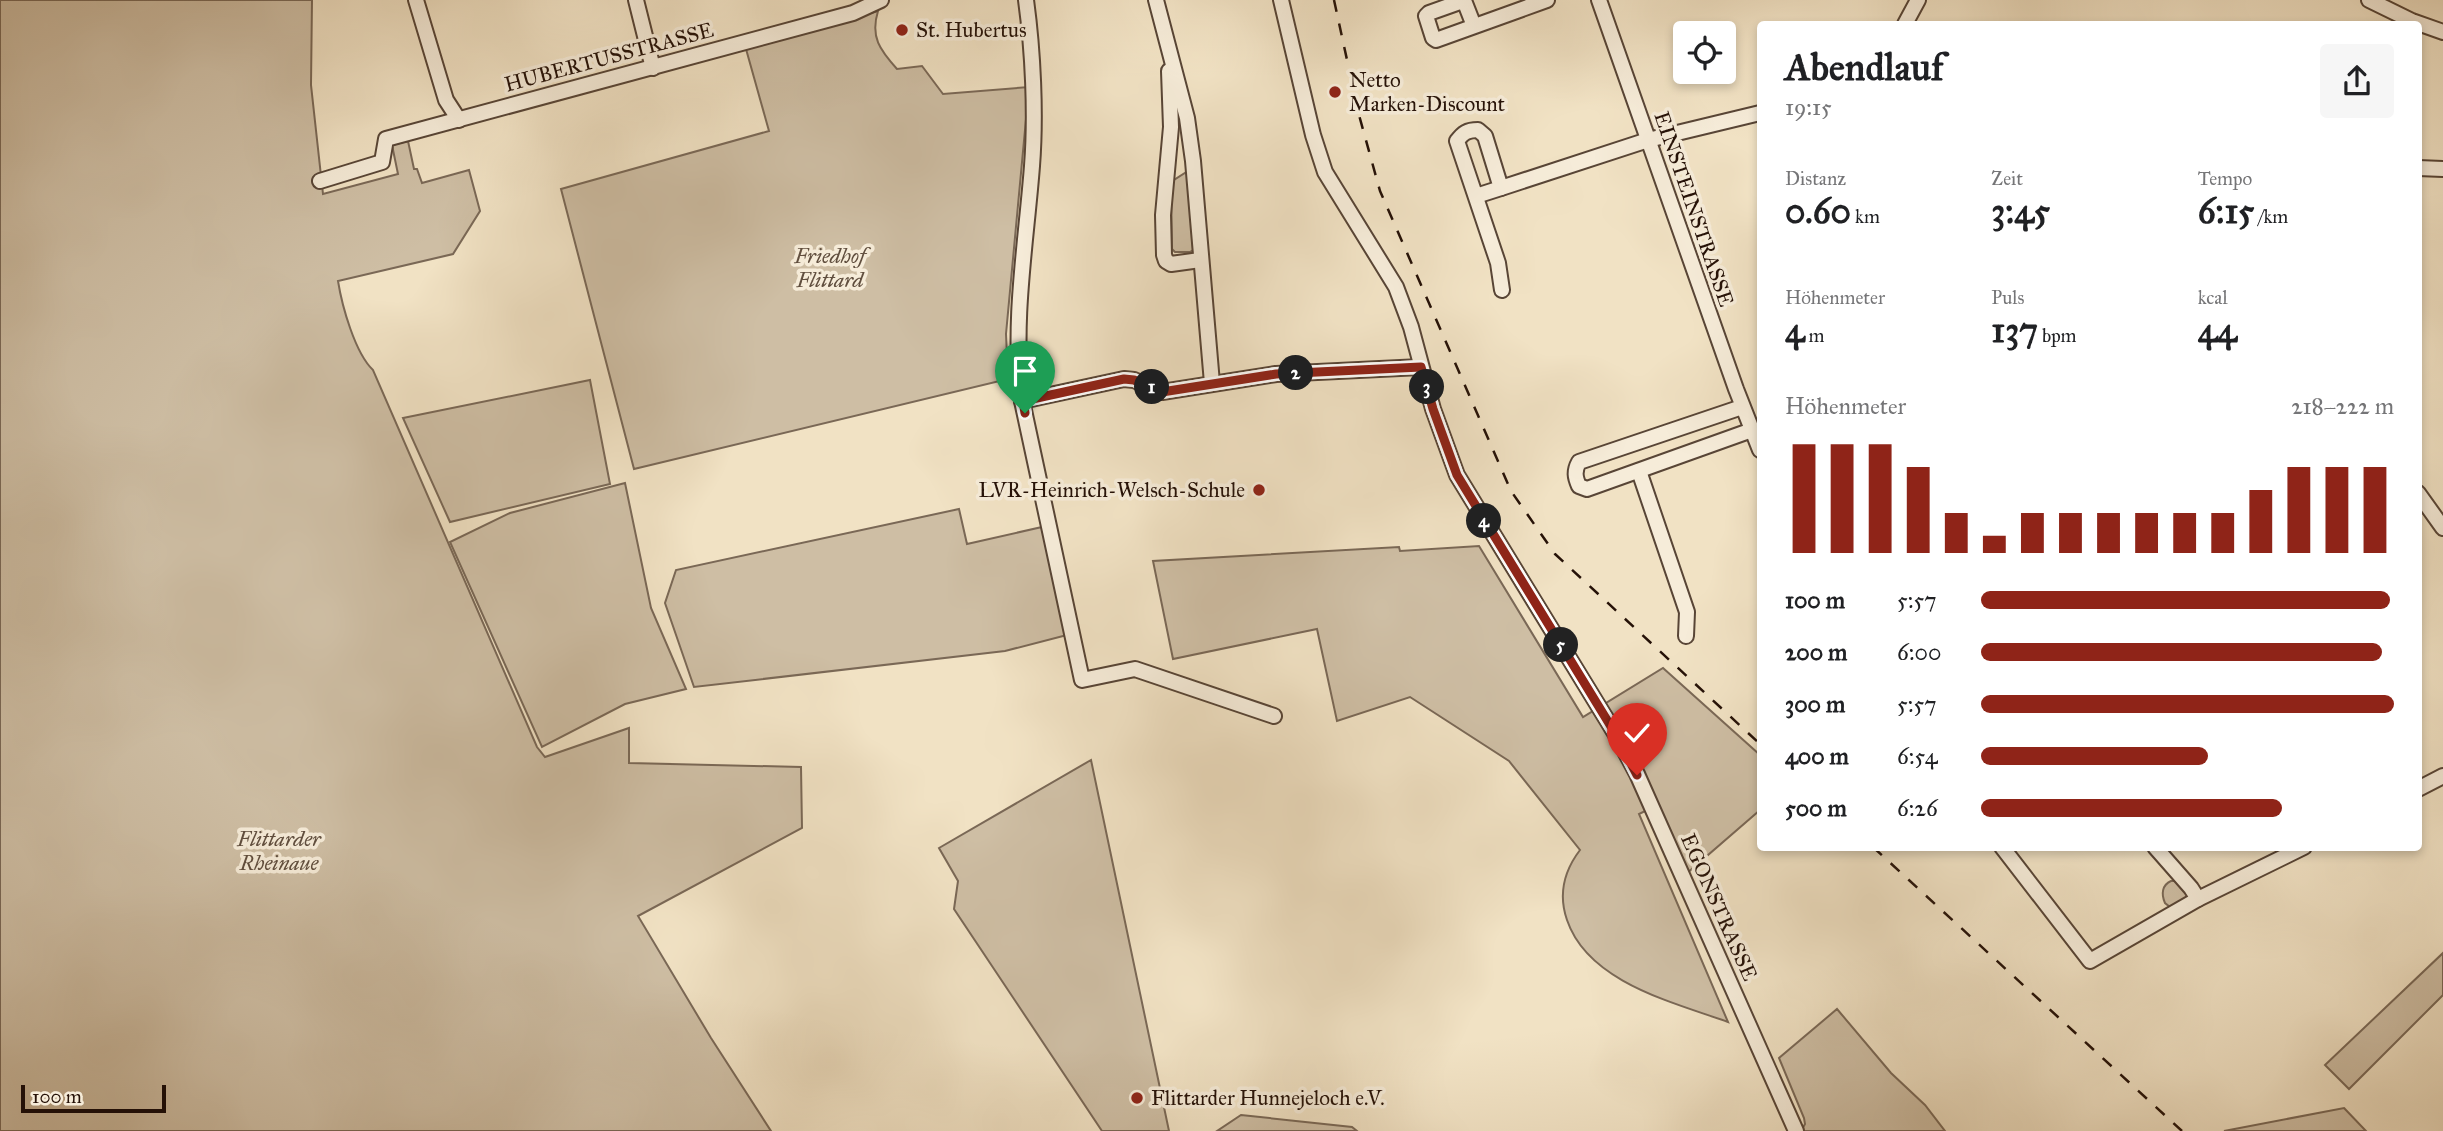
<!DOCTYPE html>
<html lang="de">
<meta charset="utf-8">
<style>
:root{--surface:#fff;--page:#f6f6f6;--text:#202124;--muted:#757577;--accent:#8f2418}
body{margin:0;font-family:"IM FELL Great Primer",serif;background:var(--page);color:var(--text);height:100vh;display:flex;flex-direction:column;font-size:26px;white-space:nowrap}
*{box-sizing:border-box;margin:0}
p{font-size:23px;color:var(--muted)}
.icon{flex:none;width:38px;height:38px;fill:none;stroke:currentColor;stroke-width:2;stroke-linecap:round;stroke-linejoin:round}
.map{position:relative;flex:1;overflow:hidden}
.side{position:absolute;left:1757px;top:21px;width:665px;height:830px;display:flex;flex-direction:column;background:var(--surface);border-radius:7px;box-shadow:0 4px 10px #0003}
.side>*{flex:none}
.fabs{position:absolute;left:1673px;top:21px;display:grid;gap:14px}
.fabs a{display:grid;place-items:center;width:63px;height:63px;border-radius:7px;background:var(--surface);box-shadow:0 4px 10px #0003;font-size:35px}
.scale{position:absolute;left:21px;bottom:18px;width:145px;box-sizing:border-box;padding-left:7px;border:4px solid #251107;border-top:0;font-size:19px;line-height:24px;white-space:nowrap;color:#251107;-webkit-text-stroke:5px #f6ecd9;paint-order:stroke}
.pin{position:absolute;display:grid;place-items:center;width:60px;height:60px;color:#fff;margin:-72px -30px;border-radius:50% 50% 50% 0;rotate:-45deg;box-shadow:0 0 7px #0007}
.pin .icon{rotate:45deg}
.km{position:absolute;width:35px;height:35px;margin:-18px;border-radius:50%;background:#222;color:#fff;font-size:19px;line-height:35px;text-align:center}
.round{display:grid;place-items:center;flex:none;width:74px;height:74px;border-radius:7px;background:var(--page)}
.summary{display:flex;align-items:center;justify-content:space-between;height:119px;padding:0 28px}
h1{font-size:38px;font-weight:700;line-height:52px}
.stats{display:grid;grid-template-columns:repeat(3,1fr);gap:10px;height:119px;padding:7px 28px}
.stats div{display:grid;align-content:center}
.stats b{font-size:35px;font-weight:700}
.stats small{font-size:19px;font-weight:400}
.stats p{font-size:19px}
.chart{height:196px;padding:14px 28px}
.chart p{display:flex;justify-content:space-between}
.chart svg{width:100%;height:126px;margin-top:7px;stroke:var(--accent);stroke-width:6}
ul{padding:0 28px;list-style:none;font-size:23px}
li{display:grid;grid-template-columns:112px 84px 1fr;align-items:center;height:52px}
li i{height:18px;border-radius:9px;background:var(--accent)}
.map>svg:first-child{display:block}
.green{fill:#cebea4;stroke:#7a6856;stroke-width:2}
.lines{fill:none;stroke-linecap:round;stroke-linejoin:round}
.minor-casing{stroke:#584536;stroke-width:18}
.minor{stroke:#f6ecd9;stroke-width:14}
.rail{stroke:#251107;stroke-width:2.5;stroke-dasharray:12 12;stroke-linecap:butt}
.route-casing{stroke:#fff;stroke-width:14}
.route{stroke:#8f2418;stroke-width:9}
.poi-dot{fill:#8f2418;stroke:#f6ecd9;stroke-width:2.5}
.labels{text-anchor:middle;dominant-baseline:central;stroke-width:7;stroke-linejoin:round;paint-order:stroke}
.poi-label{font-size:21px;fill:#251107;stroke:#f6ecd9;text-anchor:start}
.street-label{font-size:21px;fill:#251107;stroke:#f6ecd9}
.park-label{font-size:21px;font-style:italic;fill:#604e3e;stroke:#f6ecd9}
</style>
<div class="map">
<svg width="2443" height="1131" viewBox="0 0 2443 1131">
<rect width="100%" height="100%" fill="#f1e2c4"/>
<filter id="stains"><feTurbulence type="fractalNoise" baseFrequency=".00286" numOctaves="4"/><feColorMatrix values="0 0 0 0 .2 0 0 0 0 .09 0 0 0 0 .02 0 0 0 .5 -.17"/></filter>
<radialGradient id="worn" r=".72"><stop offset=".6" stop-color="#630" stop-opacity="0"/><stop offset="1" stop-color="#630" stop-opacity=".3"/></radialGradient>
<g class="green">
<path d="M0 0H312L311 85 323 194 398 174 392 145 408 141 414 169H417L422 183 469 170 480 211 453 254 338 281C342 306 355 353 373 370L537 747 545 757 629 728V763L801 767 802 828 638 916 711 1038 771 1131H0Z"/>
<path d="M878 11C870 37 880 50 897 69L922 66 943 94 1029 87 1006 334 1008 379 634 469 561 189 769 131 746 49Z"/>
<path d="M1188 171 1193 250 1190 252H1175L1172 249 1171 189 1174 180Z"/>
<path d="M590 380 610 484 450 522 403 418Z"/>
<path d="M625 483 651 608 686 689 625 704 542 747 450 542 510 513Z"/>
<path d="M959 509 967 544 1042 527 1067 635 1005 651 694 687 665 603 676 570Z"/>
<path d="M1479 546 1583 717 1663 668 1760 755V810L1686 874 1655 806 1639 814 1728 1022C1672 1002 1588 982 1567 920 1558 894 1564 871 1580 850L1509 761 1410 697 1337 721 1317 629 1173 659 1153 561 1399 547 1400 551Z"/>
<path d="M1091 760 1169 1131H1102L954 909 958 881 939 848Z"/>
<path d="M2171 881H2177L2189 895 2188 899 2170 907 2165 903C2161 894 2162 885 2171 881Z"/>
<path d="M2443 953V995L2349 1089 2325 1065Z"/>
<path d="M1837 1009 1891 1073 1925 1105 1945 1131H1801L1805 1124 1804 1118 1779 1058Z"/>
<path d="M2344 1108 2366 1131H2224Z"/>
<path d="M1241 1115 1352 1127 1357 1131H1217Z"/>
</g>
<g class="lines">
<defs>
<g id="minor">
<path d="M416 0 446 100 459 120"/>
<path d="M636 0 653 68"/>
<path d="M1026 0C1033 51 1036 115 1032 166 1026 244 1012 322 1022 401L1082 680 1135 669 1274 716"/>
<path d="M1156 0 1187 118 1193 161 1212 383"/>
<path d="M1281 0 1313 135 1325 172 1396 287 1411 327 1433 409 1457 475 1618 738 1637 774 1796 1131"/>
<path d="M1599 0 1736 389 1760 450"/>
<path d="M2369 0 2412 21 2443 32"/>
<path d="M1905 24 1918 0"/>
<path d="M1474 26 1465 3 1460 2 1429 13 1426 16 1433 38 1436 40 1547 0"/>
<path d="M1169 71 1171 127 1163 215 1164 255 1166 261 1171 264 1200 260"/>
<path d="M2418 168 2443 169"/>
<path d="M320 181 382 162 386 139 853 13 881 0"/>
<path d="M1501 188 1648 140 1760 113"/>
<path d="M1476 196 1501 188 1485 136 1478 130C1467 130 1463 133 1457 141L1498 263 1502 290"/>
<path d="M1022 401 1124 379 1134 380 1162 392 1276 374 1421 367"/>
<path d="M1742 407 1579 462C1574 471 1575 477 1579 486L1587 489 1752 430"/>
<path d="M1639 471 1687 612 1686 636"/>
<path d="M2418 493 2443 528"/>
<path d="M2418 789 2443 776"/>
<path d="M2002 847 2090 961 2198 899 2304 847"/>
<path d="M2155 847 2191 888 2198 899"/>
</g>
</defs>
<use href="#minor" class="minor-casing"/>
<use href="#minor" class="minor"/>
<g class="rail">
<path d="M1334 0 1359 115 1380 191 1511 491 1555 554 1760 744"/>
<path d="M1873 847 2182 1131"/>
</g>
</g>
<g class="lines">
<defs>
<path id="route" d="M1025 413 1023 401 1124 379 1134 380 1162 392 1276 374 1421 367 1433 409 1457 475 1618 738 1637 775"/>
</defs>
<use href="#route" class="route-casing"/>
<use href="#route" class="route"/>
</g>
<g class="poi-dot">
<circle cx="902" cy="30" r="7"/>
<circle cx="1335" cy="92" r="7"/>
<circle cx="1259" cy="490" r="7"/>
<circle cx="1137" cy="1098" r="7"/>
</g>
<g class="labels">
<g class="poi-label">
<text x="916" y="30">St. Hubertus</text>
<text x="1349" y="80">Netto<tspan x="1349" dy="24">Marken-Discount</tspan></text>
<text x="1245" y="490" text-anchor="end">LVR-Heinrich-Welsch-Schule</text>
<text x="1151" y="1098">Flittarder Hunnejeloch e.V.</text>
</g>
<g class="street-label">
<text transform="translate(609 57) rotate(-15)">HUBERTUSSTRASSE</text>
<text transform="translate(1694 209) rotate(71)">EINSTEINSTRASSE</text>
<text transform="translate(1719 907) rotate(66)">EGONSTRASSE</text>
</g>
<g class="park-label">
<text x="830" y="256">Friedhof<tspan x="830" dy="24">Flittard</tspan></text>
<text x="279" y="839">Flittarder<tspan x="279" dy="24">Rheinaue</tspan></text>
</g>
</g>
<rect width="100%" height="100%" filter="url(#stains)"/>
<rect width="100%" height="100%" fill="url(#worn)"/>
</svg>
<div class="fabs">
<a><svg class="icon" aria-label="locate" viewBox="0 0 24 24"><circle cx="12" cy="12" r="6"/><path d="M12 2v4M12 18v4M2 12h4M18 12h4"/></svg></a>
</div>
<div class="scale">100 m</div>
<div class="pin" style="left:1025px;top:413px;background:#1e9e55"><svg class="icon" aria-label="arrive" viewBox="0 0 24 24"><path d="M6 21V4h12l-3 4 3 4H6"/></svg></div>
<div class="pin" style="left:1637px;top:775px;background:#d93025"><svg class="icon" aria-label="check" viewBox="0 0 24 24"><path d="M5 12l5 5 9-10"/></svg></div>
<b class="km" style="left:1152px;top:387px">1</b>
<b class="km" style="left:1296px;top:373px">2</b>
<b class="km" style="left:1427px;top:387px">3</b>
<b class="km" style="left:1484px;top:521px">4</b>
<b class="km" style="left:1561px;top:645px">5</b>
<section class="side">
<div class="summary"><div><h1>Abendlauf</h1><p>19:15</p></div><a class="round"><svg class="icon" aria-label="share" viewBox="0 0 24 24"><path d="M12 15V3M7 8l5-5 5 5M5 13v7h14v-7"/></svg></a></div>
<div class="stats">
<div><p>Distanz</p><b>0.60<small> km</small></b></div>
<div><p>Zeit</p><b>3:45</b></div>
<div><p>Tempo</p><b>6:15<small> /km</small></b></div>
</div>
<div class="stats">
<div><p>Höhenmeter</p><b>4<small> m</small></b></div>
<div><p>Puls</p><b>137<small> bpm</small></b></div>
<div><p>kcal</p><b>44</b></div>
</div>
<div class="chart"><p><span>Höhenmeter</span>218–222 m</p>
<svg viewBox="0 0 160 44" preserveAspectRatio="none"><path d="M5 44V6M15 44V6M25 44V6M35 44V14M45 44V30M55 44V38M65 44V30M75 44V30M85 44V30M95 44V30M105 44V30M115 44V30M125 44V22M135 44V14M145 44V14M155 44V14"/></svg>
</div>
<ul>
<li><b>100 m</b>5:57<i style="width:99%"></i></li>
<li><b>200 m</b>6:00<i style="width:97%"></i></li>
<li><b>300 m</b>5:57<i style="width:100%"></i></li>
<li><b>400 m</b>6:54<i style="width:55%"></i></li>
<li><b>500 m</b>6:26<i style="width:73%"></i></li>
</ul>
</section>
</div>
